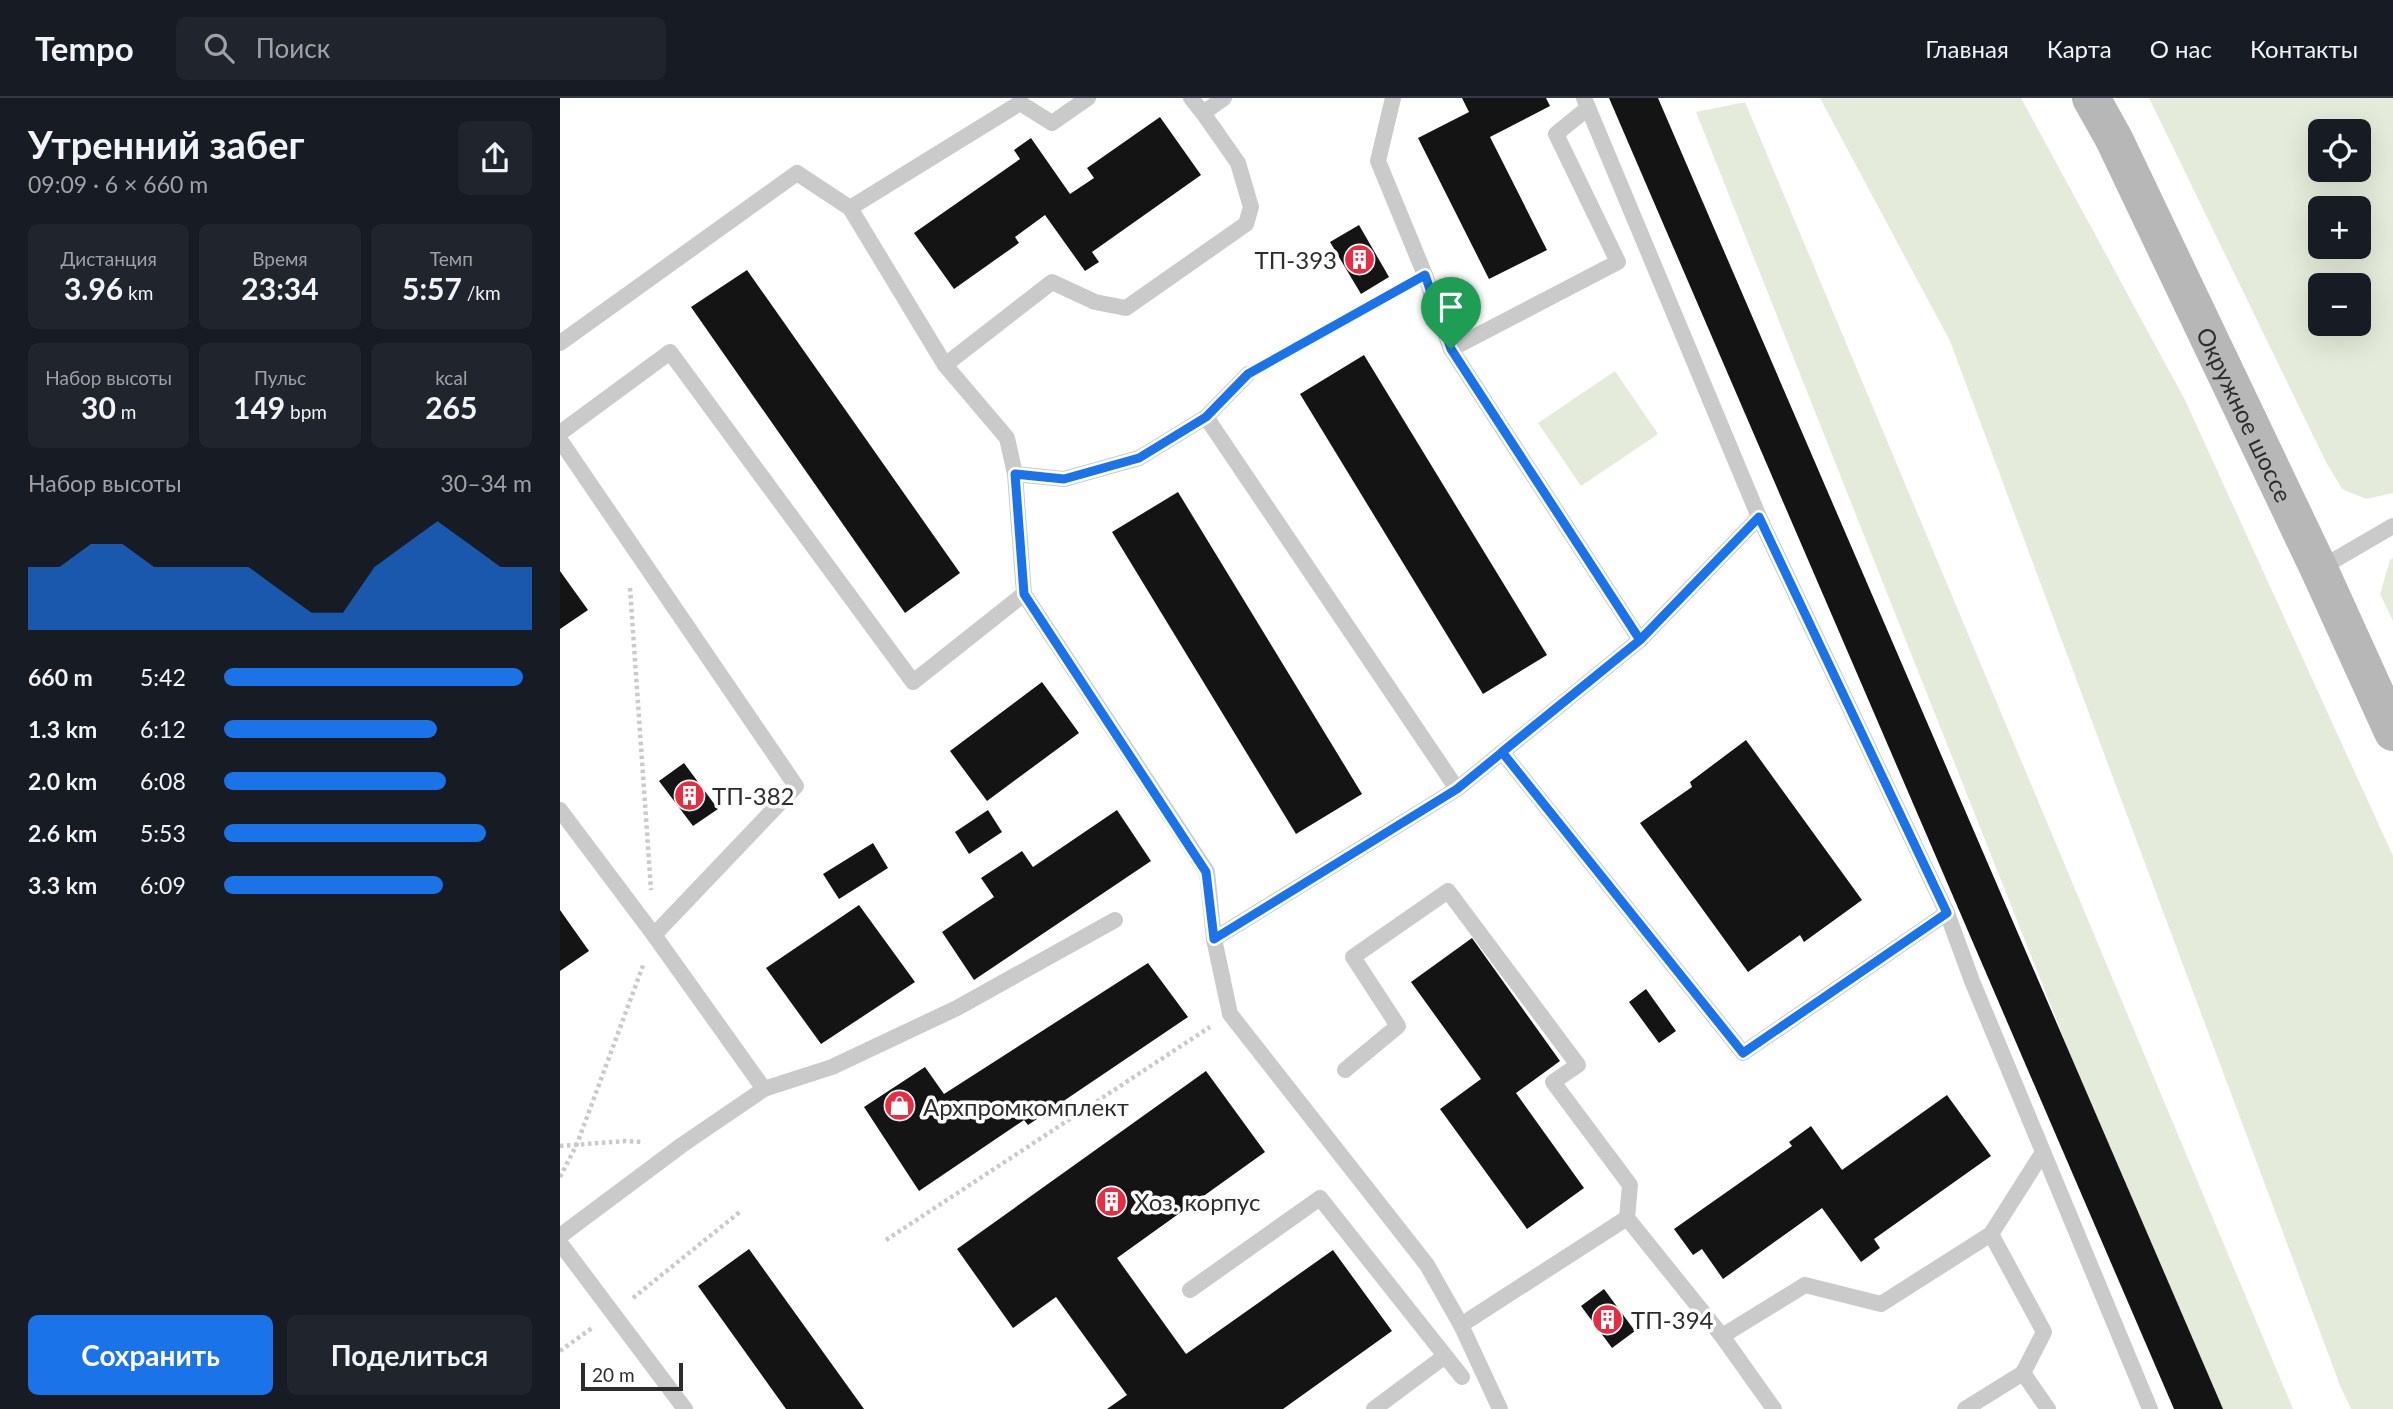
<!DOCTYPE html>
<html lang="ru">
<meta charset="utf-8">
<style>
:root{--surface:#171b24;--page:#20242c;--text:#f1f3f6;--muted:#9ea1a6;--line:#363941;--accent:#1a73e8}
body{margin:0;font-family:Lato,sans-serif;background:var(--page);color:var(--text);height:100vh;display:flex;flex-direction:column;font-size:26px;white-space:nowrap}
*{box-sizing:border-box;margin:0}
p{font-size:23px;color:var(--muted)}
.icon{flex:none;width:38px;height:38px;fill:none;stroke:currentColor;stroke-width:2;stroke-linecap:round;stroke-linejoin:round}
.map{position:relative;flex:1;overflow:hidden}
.side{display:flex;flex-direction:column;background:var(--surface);width:560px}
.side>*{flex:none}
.fabs{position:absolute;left:1748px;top:21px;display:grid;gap:14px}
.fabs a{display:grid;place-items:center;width:63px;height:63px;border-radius:10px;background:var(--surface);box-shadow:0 7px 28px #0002;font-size:35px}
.scale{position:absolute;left:21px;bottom:18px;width:102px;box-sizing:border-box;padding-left:7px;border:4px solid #2d2d2d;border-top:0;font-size:19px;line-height:24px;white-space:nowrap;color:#2d2d2d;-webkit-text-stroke:5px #fff;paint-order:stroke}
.pin{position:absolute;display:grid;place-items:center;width:60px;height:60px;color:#fff;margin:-72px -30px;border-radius:50% 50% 50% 0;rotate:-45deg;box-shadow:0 0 7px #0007}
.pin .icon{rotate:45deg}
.round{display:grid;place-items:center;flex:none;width:74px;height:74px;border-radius:10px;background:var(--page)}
.head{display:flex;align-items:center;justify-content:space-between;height:119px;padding:0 28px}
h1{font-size:38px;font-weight:700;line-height:52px}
.figures{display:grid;grid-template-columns:repeat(3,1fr);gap:10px;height:119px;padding:7px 28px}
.figures div{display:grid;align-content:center;border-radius:10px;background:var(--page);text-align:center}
.figures b{font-size:30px;font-weight:700}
.figures small{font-size:19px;font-weight:400}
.figures p{font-size:19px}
.chart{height:196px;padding:14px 28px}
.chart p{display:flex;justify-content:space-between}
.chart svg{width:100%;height:126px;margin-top:7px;fill:var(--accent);opacity:.7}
.action{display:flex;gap:14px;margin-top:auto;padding:14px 28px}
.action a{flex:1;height:80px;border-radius:10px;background:var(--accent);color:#fff;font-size:28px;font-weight:700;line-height:80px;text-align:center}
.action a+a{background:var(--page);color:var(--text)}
ul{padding:0 28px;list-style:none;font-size:23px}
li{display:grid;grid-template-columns:112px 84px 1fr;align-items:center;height:52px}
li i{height:18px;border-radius:9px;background:var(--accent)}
header{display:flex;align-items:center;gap:42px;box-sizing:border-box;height:98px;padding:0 35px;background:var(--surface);border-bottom:2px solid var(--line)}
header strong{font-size:33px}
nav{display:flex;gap:38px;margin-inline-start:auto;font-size:24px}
.search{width:490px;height:63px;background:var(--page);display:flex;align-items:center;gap:18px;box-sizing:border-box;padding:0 24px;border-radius:10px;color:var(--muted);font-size:26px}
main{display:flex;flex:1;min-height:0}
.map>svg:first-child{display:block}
.green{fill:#e4ebda;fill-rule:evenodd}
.building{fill:#141414}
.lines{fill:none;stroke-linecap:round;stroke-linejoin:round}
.path{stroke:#cacaca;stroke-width:4.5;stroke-dasharray:3.5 3.5;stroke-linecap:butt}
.lane{stroke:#cacaca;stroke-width:16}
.secondary{stroke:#b7b7b7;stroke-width:38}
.route-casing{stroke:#fff;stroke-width:14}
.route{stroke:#1a73e8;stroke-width:9}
.labels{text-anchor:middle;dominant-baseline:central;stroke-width:7;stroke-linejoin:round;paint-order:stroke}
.poi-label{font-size:24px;fill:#2d2d2d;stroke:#fff;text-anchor:start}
.street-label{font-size:24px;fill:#2d2d2d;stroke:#fff}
</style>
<header>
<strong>Tempo</strong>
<div class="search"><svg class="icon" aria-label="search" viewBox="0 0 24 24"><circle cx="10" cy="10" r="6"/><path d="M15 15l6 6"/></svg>Поиск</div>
<nav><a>Главная</a><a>Карта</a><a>О нас</a><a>Контакты</a></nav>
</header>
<main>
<section class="side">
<div class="head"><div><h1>Утренний забег</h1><p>09:09 · 6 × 660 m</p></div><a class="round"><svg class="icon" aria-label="share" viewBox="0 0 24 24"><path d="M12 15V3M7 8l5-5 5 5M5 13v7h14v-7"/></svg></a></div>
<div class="figures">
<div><p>Дистанция</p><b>3.96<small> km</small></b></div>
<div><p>Время</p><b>23:34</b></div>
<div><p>Темп</p><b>5:57<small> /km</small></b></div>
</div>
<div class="figures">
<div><p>Набор высоты</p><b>30<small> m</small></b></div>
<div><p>Пульс</p><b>149<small> bpm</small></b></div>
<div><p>kcal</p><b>265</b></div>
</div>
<div class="chart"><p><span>Набор высоты</span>30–34 m</p>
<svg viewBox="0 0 160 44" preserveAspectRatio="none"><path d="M0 44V22L10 22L20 14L30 14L40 22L50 22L60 22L70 22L80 30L90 38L100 38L110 22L120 14L130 6L140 14L150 22L160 22V44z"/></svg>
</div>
<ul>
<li><b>660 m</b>5:42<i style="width:97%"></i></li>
<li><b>1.3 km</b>6:12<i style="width:69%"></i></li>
<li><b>2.0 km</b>6:08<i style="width:72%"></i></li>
<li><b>2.6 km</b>5:53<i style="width:85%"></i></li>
<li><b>3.3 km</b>6:09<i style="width:71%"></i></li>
</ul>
<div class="action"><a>Сохранить</a><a>Поделиться</a></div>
</section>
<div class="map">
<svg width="1833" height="1311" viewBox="0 0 1833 1311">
<rect width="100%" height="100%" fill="#fff"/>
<g class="green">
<path d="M1260 0H1461L1625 302 1833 758V1311H1791L1781 1290 1390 243Z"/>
<path d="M1589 0H1833V395L1806 401 1782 391 1766 364ZM1799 33V72H1760V33ZM1799 110V149H1760V110ZM1799 187V226H1760V187Z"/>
<path d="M1185 4 1733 1311H1651L1136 14Z"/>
<path d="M1055 273 1098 336 1021 388 978 325Z"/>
<path d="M1833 460V523L1820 496 1830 462Z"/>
</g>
<g class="building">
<path d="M902 0H986L990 8 930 39 987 152 929 181 858 40 909 14Z"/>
<path d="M1049 0H1098L1663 1311H1614Z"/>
<path d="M600 19 641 77 532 154 539 164 525 173 485 117 455 139 459 145 394 191 354 135 460 61 454 52 471 40 510 96 534 80 527 70Z"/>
<path d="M799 127 829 179 801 196 770 144Z"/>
<path d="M187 172 400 475 345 515 131 209Z"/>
<path d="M804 257 987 557 923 596 740 296Z"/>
<path d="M618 394 802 696 736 736 552 434Z"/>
<path d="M0 473 28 512 0 531Z"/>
<path d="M482 584 519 635 427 703 390 653Z"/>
<path d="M1186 642 1302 802 1244 844 1240 837 1188 874 1080 725 1132 689 1130 684Z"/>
<path d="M124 665 158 711 133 728 99 683Z"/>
<path d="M428 712 442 734 409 756 395 734Z"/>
<path d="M557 712 591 763 414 882 382 834 434 799 421 780 462 753 473 769Z"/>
<path d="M313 745 328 770 279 801 263 776Z"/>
<path d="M299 807 355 884 261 946 206 870Z"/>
<path d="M0 812 29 853 0 873Z"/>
<path d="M912 840 1000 963 956 995 1024 1090 967 1131 880 1011 921 981 851 884Z"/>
<path d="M588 865 628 919 468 1027 464 1022 359 1093 304 1009 365 969 384 996Z"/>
<path d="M1086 891 1116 933 1099 945 1069 904Z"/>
<path d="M646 973 705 1054 557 1160 626 1256 773 1152 832 1233 723 1311H547L567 1297 496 1199 453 1230 397 1151Z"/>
<path d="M1387 997 1431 1058 1314 1141 1320 1150 1301 1164 1262 1110 1163 1181 1142 1151 1133 1157 1114 1131 1232 1048 1229 1044 1251 1028 1282 1072Z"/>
<path d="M189 1151 304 1311H226L138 1188Z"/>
<path d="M1044 1191 1075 1233 1052 1250 1021 1208Z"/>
</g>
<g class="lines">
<g class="path">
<path d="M707 266 843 190"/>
<path d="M70 490 91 792"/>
<path d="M0 1048 65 1043 83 1044"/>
<path d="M0 1079 17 1046 84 865"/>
<path d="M326 1142 650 929"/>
<path d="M73 1200 181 1113"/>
<path d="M0 1253 32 1230"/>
</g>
<g class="lane">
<path d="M631 0 643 15 664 0"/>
<path d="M833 0 818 63 865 177 891 251 1080 542"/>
<path d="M1024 0 1199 419 1387 815 1412 883 1590 1311"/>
<path d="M290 110 460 5 492 25 528 0"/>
<path d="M0 245 237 75 290 110 385 267 447 340 455 376 464 496 647 774 654 841 670 916 867 1167 901 1227"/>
<path d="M891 251 1058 164 996 36 1028 10"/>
<path d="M385 267 492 184 535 204 566 210 686 126 691 109 678 65 643 15"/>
<path d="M646 319 688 276"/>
<path d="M0 335 110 254 353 584 464 496"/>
<path d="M0 342 236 688 94 837"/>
<path d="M455 376 504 381 579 360 646 319 897 691"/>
<path d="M1759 471 1833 428"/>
<path d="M942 654 1183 955 1387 815"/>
<path d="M0 712 94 837 204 991"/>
<path d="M654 841 897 691 1080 542 1199 419"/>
<path d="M785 972 838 928 793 859 888 793 1018 967 993 984 1070 1087 1067 1120"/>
<path d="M1431 1136 1484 1234 1463 1275"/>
<path d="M0 1138 122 1047 204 991 272 969 397 910 555 822"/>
<path d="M0 1145 125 1311"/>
<path d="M630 1192 760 1100 902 1279"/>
<path d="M1162 1238 1245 1187 1321 1206 1431 1136 1483 1054"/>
<path d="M814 1311 885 1258"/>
<path d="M940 1311 901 1227 1067 1120 1162 1238 1214 1311"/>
<path d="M1405 1311 1463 1275 1488 1311"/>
</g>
<path class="secondary" id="s1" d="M1531 0 1554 41 1759 471 1833 634"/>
</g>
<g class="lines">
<defs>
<path id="route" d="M891 251 865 177 688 276 646 319 579 360 504 381 455 376 464 496 646 774 654 841 897 691 1080 542 1199 419 1387 815 1183 955 942 654 1080 542 891 251"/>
</defs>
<use href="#route" class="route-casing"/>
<use href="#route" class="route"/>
</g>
<defs>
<symbol id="building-disc" viewBox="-11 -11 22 22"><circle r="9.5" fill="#e82c42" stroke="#fff"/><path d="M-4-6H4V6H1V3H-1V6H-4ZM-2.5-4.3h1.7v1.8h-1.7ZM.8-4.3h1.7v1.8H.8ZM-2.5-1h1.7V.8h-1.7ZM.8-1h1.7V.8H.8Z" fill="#fff"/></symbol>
<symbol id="shop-disc" viewBox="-11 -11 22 22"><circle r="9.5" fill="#e82c42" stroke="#fff"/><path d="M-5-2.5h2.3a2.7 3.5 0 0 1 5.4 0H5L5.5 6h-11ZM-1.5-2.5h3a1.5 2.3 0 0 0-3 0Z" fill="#fff"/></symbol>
</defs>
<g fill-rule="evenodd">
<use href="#building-disc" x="782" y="144" width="35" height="35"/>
<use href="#building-disc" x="112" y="680" width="35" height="35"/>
<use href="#shop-disc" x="322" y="990" width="35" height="35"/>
<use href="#building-disc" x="534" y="1086" width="35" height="35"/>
<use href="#building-disc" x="1030" y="1204" width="35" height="35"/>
</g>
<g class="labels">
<g class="poi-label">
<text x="777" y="161" text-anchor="end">ТП-393</text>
<text x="152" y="697">ТП-382</text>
<text x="363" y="1008">Архпромкомплект</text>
<text x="574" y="1103">Хоз. корпус</text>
<text x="1071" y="1221">ТП-394</text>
</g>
<g class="street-label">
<text stroke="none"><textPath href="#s1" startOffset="352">Окружное шоссе</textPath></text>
</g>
</g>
</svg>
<div class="fabs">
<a><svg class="icon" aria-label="locate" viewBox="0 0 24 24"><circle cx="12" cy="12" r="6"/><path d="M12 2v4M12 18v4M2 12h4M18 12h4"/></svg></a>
<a>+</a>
<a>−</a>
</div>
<div class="scale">20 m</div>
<div class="pin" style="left:891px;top:251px;background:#1e9e55"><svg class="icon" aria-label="arrive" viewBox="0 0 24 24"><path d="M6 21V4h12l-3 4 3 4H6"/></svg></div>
</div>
</main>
